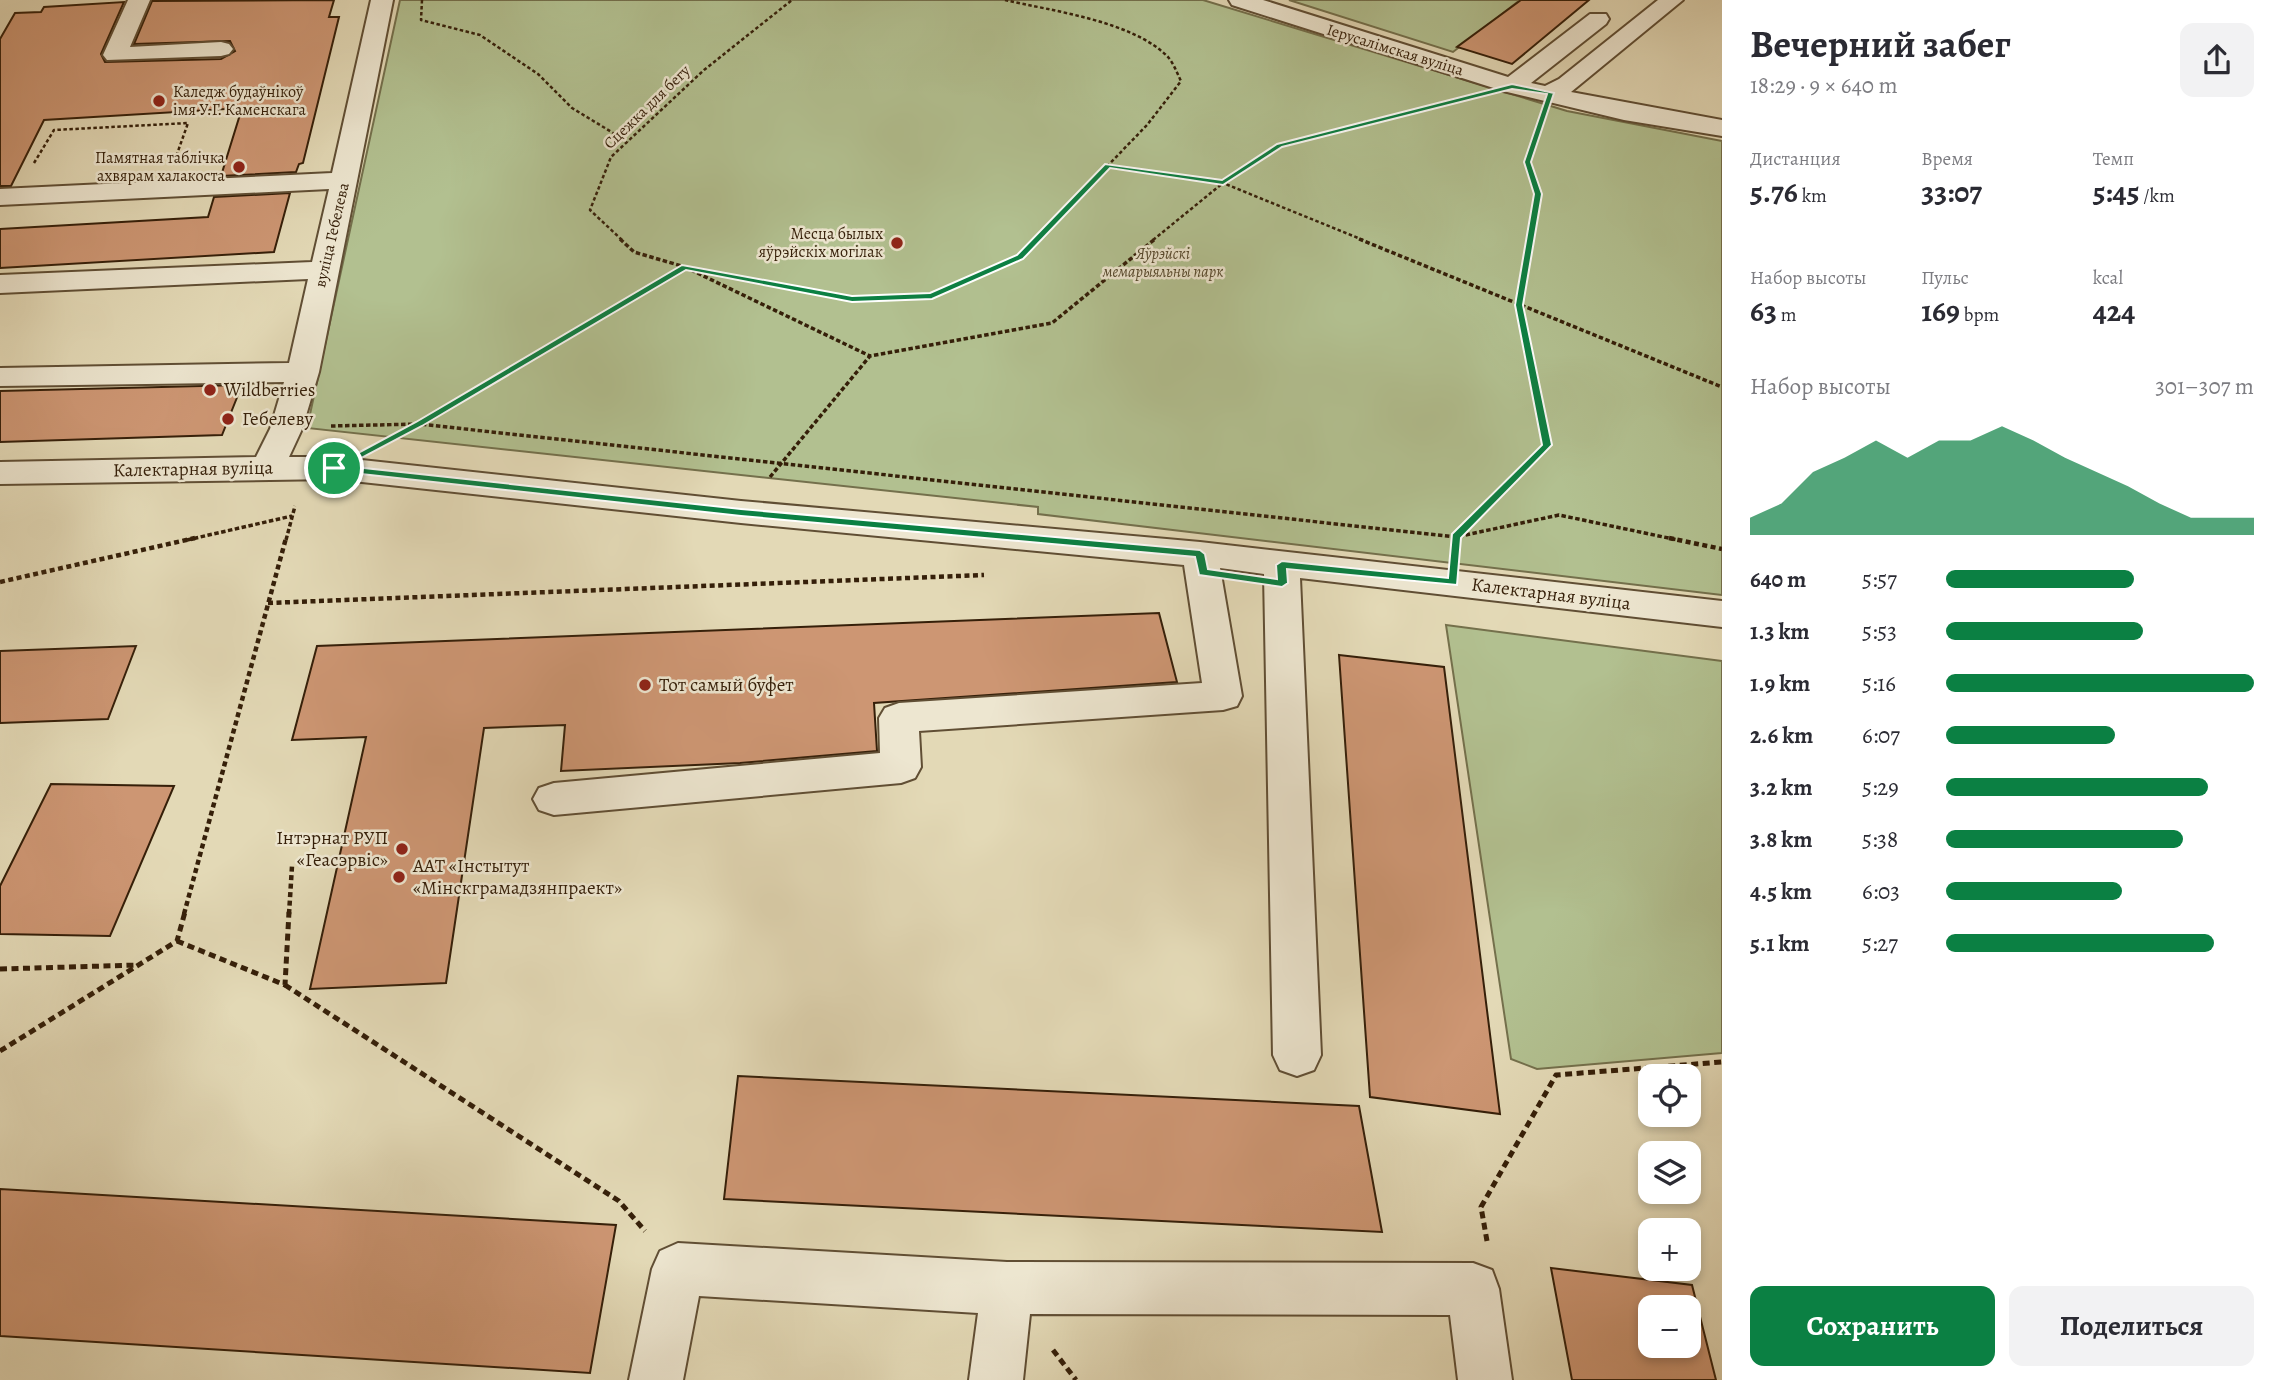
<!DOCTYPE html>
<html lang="ru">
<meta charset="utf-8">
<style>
:root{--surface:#fff;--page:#f2f2f3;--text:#2b2b33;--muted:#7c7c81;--accent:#0b8043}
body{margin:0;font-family:Alegreya,serif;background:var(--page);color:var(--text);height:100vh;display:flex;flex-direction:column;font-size:26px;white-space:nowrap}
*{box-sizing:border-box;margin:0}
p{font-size:23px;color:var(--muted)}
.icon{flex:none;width:38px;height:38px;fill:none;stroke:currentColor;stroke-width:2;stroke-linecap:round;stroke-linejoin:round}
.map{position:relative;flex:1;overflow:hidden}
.details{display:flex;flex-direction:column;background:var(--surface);width:560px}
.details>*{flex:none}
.controls{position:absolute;left:1638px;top:1064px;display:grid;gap:14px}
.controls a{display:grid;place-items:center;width:63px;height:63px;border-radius:14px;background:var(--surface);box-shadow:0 4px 10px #0003;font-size:35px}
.pin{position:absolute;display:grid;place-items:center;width:60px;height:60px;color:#fff;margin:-30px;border:4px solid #fff;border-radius:50%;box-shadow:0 2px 7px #0007}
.round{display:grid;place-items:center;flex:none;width:74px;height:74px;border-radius:14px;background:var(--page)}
.overview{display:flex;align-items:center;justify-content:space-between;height:119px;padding:0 28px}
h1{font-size:38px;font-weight:600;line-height:52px}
.figures{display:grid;grid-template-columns:repeat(3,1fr);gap:10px;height:119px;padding:7px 28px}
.figures div{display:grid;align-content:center}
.figures b{font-size:30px;font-weight:600}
.figures small{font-size:19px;font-weight:400}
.figures p{font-size:19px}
.chart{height:196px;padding:14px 28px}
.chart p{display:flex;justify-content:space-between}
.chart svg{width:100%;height:126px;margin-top:7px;fill:var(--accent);opacity:.7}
.button{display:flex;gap:14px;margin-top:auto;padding:14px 28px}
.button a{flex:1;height:80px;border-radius:14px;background:var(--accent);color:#fff;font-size:28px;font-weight:600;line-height:80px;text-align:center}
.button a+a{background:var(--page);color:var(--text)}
ul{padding:0 28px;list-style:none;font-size:23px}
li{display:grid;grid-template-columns:112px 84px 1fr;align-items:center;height:52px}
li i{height:18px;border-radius:9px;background:var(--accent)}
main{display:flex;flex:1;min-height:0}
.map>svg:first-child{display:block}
.green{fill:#b2c090;stroke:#74704c;stroke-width:2}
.building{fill:#cd9673;stroke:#351f09;stroke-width:2;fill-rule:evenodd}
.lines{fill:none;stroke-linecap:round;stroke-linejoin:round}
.minor-casing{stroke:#604e34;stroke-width:4}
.path-far3{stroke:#351f09;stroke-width:2.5;stroke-dasharray:3.5 2.5;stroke-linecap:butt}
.path-far2{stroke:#351f09;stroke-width:3.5;stroke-dasharray:4.5 2.5;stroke-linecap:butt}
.path-far1{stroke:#351f09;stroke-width:4.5;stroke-dasharray:5 3.5;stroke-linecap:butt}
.path{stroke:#351f09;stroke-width:5;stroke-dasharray:7 4.5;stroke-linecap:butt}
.minor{fill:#ede6d0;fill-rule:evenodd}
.route{fill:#0b8043;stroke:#fff;stroke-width:2;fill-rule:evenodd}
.poi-dot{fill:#8f2418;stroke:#ede6d0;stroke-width:2.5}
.labels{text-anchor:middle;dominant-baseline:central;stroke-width:5;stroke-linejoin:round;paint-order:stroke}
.far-street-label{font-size:16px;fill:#351f09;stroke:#ede6d0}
.far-poi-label{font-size:16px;fill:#351f09;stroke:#ede6d0;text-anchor:end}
.far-park-label{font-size:16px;font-style:italic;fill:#54472b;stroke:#ede6d0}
.poi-label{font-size:19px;fill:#351f09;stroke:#ede6d0;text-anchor:start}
.street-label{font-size:19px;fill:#351f09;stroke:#ede6d0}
</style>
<main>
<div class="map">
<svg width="1722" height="1380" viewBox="0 0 1722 1380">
<rect width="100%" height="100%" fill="#e3d9b6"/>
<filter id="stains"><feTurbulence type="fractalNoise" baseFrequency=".00286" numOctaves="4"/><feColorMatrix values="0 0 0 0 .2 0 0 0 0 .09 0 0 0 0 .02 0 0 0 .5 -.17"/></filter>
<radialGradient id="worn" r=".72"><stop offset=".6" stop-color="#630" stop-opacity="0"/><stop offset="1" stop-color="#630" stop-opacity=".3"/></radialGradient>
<g class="green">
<path d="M400 0H1203L1567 111 1722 141V595L1038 514V507L307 428Z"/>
<path d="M1289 0H1520L1453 52Z"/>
<path d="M1446 625 1722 661V1053L1537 1069 1511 1059Z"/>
</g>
<g class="building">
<path d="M334 0 329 17H339L303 163 299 164 296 172 221 176 242 108 44 120 11 186H0V39L15 13 41 12 44 7 124 2 101 54 105 62 221 59 235 51 230 41 134 44 152 1Z"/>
<path d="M1521 0H1589L1512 64 1457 47Z"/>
<path d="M290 193 274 252 0 268V229L208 217 214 197Z"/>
<path d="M242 385 222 435 0 442V391Z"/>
<path d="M1159 613 1177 682 874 703 877 751 740 763 561 771 565 725 484 728 446 983 310 989 366 737 292 740 317 646Z"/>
<path d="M136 646 108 719 0 723V651Z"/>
<path d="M1339 655 1444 667 1500 1114 1370 1097Z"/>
<path d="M51 784 174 786 110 936 0 934V886Z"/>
<path d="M738 1076 1359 1106 1382 1232 724 1199Z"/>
<path d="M0 1189 616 1225 590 1373 0 1336Z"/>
<path d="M1551 1268 1692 1285 1716 1380H1572ZM1650 1307H1689V1346H1650Z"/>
</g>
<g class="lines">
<defs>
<g id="minor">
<path d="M128 0H150L130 47 221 42 229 44 233 49 229 54 221 56 107 60 103 55Z"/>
<path d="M371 0H393L319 372 302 429 289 457H334L741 501 1200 542 1722 601V627L1300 578 1321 1055 1314 1070 1297 1076 1280 1070 1273 1055 1264 574 1220 568 1242 696 1237 706 1223 710 919 731 921 767 915 778 901 783 554 815 539 810 533 799 539 788 554 783 880 753 879 718 885 708 899 703 1202 683 1184 565 741 523 334 479 0 484V462L256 457 270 429 284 382 0 386V368L289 363 308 279 0 293V275L312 262 329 189 0 205V189L332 173Z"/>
<path d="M1229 0H1263L1508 77 1590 14H1606L1609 19 1606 24 1531 83 1545 86 1559 79 1658 0H1683L1571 92 1722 120V136L1624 120 1503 91 1232 5Z"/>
<path d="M678 1243 1007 1262 1473 1263 1492 1270 1499 1289 1512 1380H1458L1450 1315 1030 1314 1023 1380H969L978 1313 699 1296 683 1380H629L652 1269 660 1251Z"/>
</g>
</defs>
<use href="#minor" class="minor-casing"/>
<g class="path-far3">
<path d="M422 0 421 20 480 35 538 74 572 108 628 142"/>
<path d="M1005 0C1052 11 1133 21 1168 57 1174 64 1177 73 1181 81L1147 125 1036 240"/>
<path d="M34 163 54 130 188 123 177 154"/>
<path d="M1108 166 1223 183 1363 240"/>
<path d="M622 240 590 210 611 157 704 70 792 0"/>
<path d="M1153 240 1223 183 1279 145 1450 102"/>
<path d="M1530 240 1538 194 1527 162 1540 125"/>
</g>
<g class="path-far2">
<path d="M620 239 634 252 685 267 852 299 932 296 1020 257 1038 239"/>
<path d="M1359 239 1722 387"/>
<path d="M691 270 870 356"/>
<path d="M331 426 419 424 1456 537 1559 515 1678 540"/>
<path d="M395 437 683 268"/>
<path d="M770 477 870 356 1052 323 1155 239"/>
<path d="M187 540 292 516"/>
<path d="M286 540 295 506"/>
<path d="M1456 540 1547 445 1519 305 1530 239"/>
</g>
<g class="path-far1">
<path d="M1669 538 1722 549"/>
<path d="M1455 547 1456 538"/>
<path d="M0 582 195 538"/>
<path d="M268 603 984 575"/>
<path d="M184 914 286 538"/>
<path d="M289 914 292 866"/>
</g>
<g class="path">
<path d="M177 941 285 985 289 912"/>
<path d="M0 969 138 965"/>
<path d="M285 985 619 1201 645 1231"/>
<path d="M0 1051 177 941 185 912"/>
<path d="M1487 1241 1481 1207 1556 1075 1722 1062"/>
<path d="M1053 1350 1076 1380"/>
</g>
<use href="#minor" class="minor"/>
</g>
<path class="route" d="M1512 84 1554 93 1531 162 1542 194 1523 305 1552 445 1461 538 1457 585 1287 569 1288 583 1282 587 1199 575 1195 557 741 516 334 471 330 468 416 422 682 265 852 296 930 293 1017 255 1105 164 1222 180 1277 144ZM1512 89 1547 94 1524 162 1534 194 1515 305 1542 445 1452 534 1448 578 1282 561 1276 565 1277 579 1208 569 1205 554 1200 550 741 509 346 466 422 426 686 270 852 302 932 299 1023 259 1110 168 1223 185 1282 147Z"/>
<g class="poi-dot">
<circle cx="159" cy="101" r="7"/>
<circle cx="239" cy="167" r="7"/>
<circle cx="897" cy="243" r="7"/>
<circle cx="210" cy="390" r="7"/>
<circle cx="228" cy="419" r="7"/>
<circle cx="645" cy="685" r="7"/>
<circle cx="402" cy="849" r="7"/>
<circle cx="399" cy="877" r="7"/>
</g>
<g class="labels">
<g class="far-street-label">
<text transform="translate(1395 50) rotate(17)">Іерусалімская вуліца</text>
<text transform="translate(647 107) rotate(-44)">Сцежка для бегу</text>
<text transform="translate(332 235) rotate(-77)">вуліца Гебелева</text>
</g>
<g class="far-poi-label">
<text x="173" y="92" text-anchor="start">Каледж будаўнікоў<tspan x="173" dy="18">імя У.Г. Каменскага</tspan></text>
<text x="225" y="158">Памятная таблічка<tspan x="225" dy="18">ахвярам халакоста</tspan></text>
<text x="883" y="234">Месца былых<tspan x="883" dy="18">яўрэйскіх могілак</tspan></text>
</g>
<g class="far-park-label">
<text x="1163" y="254">Яўрэйскі<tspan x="1163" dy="18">мемарыяльны парк</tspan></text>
</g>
<g class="poi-label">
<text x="224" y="390">Wildberries</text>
<text x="242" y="419">Гебелеву</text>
<text x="659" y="685">Тот самый буфет</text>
<text x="388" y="838" text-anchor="end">Інтэрнат РУП<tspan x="388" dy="22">«Геасэрвіс»</tspan></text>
<text x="413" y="866">ААТ «Інстытут<tspan x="413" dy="22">«Мінскграмадзянпраект»</tspan></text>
</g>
<g class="street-label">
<text transform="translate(193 469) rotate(-1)">Калектарная вуліца</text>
<text transform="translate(1551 594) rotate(7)">Калектарная вуліца</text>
</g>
</g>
<rect width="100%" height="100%" filter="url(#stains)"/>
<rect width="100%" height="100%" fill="url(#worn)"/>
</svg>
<div class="controls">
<a><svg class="icon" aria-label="locate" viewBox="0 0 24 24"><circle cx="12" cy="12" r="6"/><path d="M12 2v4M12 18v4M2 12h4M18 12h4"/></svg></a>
<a><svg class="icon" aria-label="layers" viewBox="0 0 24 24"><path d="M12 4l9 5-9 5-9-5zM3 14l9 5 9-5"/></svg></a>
<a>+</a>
<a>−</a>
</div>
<div class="pin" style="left:334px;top:468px;background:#1e9e55"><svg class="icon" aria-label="arrive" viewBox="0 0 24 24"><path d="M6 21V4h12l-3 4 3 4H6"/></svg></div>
</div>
<section class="details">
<div class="overview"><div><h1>Вечерний забег</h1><p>18:29 · 9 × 640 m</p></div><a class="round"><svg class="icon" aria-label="share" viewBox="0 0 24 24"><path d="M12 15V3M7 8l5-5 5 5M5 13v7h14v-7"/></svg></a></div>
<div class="figures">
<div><p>Дистанция</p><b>5.76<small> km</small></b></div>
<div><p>Время</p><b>33:07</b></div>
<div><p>Темп</p><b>5:45<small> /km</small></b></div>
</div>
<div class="figures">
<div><p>Набор высоты</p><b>63<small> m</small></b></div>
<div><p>Пульс</p><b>169<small> bpm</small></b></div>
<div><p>kcal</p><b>424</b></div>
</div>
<div class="chart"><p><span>Набор высоты</span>301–307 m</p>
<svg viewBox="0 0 160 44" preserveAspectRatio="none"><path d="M0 44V38L10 33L20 22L30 17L40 11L50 17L60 11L70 11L80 6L90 11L100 17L110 22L120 27L130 33L140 38L150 38L160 38V44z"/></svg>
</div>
<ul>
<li><b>640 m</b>5:57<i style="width:61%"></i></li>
<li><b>1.3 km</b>5:53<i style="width:64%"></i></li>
<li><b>1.9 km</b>5:16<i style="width:100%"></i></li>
<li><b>2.6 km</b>6:07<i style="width:55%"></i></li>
<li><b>3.2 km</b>5:29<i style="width:85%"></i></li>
<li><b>3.8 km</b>5:38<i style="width:77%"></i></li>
<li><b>4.5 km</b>6:03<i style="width:57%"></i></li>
<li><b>5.1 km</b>5:27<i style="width:87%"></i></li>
</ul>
<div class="button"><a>Сохранить</a><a>Поделиться</a></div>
</section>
</main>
